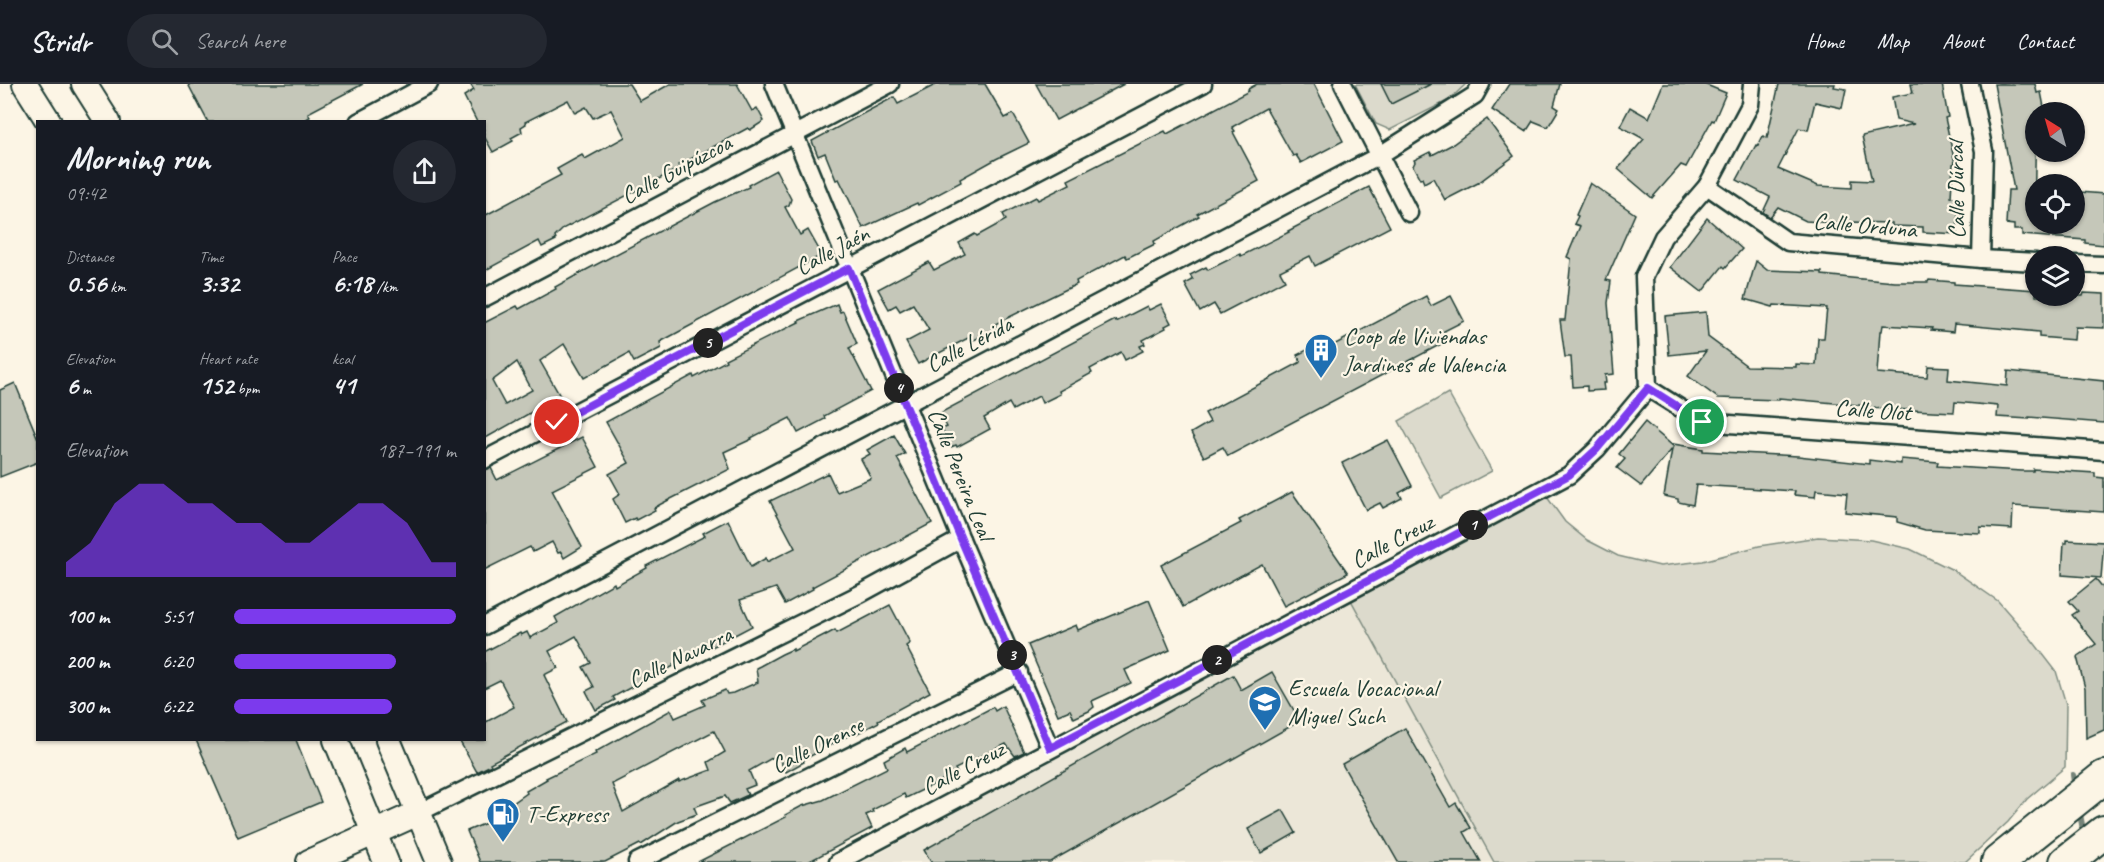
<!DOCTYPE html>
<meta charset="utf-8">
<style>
:root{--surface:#171b24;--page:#242831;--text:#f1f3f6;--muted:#9ea1a6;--line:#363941;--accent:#7c3aed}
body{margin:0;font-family:Caveat,sans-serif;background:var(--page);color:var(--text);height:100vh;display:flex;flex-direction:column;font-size:22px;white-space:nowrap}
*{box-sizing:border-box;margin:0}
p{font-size:20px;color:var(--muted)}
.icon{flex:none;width:33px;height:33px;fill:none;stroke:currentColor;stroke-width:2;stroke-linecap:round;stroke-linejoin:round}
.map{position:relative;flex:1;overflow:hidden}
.details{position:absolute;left:36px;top:36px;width:450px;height:621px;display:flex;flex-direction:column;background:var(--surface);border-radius:0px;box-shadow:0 2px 4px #0004}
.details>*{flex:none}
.needle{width:39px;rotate:323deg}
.tools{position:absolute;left:2025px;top:18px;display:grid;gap:12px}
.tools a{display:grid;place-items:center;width:60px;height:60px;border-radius:50%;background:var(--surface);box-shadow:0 2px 4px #0004;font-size:30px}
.pin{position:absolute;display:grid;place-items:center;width:51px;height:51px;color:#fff;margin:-26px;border:3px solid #fff;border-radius:50%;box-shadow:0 2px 6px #0007}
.km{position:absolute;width:30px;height:30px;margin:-15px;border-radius:50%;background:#222;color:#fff;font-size:16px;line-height:30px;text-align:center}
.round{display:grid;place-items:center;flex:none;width:63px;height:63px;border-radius:32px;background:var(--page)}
.summary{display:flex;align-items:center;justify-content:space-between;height:102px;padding:0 30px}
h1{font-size:33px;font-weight:700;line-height:45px}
.metrics{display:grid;grid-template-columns:repeat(3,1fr);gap:9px;height:102px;padding:6px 30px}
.metrics div{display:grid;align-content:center}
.metrics b{font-size:26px;font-weight:700}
.metrics small{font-size:16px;font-weight:400}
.metrics p{font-size:16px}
.chart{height:168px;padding:12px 30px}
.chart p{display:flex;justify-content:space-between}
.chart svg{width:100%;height:108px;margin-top:6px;fill:var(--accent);opacity:.7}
ul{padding:0 30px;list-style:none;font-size:20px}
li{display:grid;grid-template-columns:96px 72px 1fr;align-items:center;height:45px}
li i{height:15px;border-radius:8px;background:var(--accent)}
header{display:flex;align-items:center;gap:36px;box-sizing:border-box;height:84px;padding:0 30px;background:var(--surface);border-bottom:2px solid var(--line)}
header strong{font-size:28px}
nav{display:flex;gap:33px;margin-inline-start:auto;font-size:21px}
.search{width:420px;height:54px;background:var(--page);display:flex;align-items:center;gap:15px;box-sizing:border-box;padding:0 21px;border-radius:33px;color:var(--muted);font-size:22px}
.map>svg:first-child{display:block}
.built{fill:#ece7d8}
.green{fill:#dcdacc;stroke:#7e8c80;stroke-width:1.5}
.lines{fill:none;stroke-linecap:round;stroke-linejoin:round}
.stream{stroke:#758479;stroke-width:6}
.building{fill:#c5c7b9;stroke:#1f3d34;stroke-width:1.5;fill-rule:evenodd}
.street-casing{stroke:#1f3d34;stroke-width:21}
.secondary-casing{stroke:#1f3d34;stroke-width:28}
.highway-casing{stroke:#1f3d34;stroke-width:36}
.street{stroke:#fcf5e5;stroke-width:16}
.secondary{stroke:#fcf5e5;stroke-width:24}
.highway{stroke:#fcf5e5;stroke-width:32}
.route-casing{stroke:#fff;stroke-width:12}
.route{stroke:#7c3aed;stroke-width:8}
.labels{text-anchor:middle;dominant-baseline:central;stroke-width:4.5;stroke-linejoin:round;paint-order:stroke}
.street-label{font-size:24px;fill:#1f3d34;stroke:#fcf5e5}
.poi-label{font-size:24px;fill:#1f3d34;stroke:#fcf5e5;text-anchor:start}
</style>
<header>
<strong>Stridr</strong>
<div class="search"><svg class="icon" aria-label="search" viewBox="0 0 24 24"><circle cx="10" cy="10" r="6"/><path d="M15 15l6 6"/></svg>Search here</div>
<nav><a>Home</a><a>Map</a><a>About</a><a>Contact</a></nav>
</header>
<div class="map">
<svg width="2104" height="778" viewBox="0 0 2104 778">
<rect width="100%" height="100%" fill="#fcf5e5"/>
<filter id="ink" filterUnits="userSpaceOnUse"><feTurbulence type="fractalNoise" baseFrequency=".0167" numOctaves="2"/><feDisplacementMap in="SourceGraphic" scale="12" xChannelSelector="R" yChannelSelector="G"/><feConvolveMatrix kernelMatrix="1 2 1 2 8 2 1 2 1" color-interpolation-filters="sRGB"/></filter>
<g filter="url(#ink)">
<path class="built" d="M1351 516 1494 778H863Z"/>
<g class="green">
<path d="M1355 0H1466L1449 16 1390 46 1376 40Z"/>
<path d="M1448 309 1492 387 1441 414 1399 337Z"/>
<path d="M1547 413 1565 438 1587 456 1618 472 1660 482 1703 477 1759 462 1818 453 1871 456 1910 465 1953 486 1998 517 2032 556 2056 587 2066 620 2065 683 2027 715 2008 738 1965 778H1494L1351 516Z"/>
</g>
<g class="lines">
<g class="stream">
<path d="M2073 691 2075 704"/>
<path d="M2079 725 2084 751"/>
</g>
</g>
<g class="building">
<path d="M188 0H363L308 29 310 33 301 38H208Z"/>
<path d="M470 0H629L640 17 670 0H737L752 27 757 24 764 37 750 46 748 44 687 77 678 81 680 84 564 144 555 153 556 156 542 163 539 157 484 187V132L561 91 557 85 582 71 585 75 625 53 611 26 593 34 586 23 575 29 568 16 525 38 526 40 521 43 522 48 511 54 513 57 493 68 484 52V38H477L464 12 474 6Z"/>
<path d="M937 0H985L1005 34 1013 30 1029 59 996 75 960 95 961 98 918 121 917 119 863 144 839 95 836 96 825 69 818 72 812 57 894 13 898 20Z"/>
<path d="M1036 0H1124L1056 36Z"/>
<path d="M1257 0H1314L1343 57 1301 79 1296 71 1293 72 1266 24 1232 43 1235 47 1233 48 1259 97 1197 130 1199 132 1154 157 1155 160 1127 174 1125 171 1076 197 1077 200 995 240 997 244 972 257 970 253 918 280 906 258 929 246 913 220 900 227 896 221 889 225 878 205 929 178 934 186 965 170 959 159 975 150 977 152 1006 136 1003 130 1036 113 1038 116 1070 100 1068 96 1165 47 1167 50 1249 7 1248 5Z"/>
<path d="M1381 0H1431L1391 20Z"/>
<path d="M1509 0H1560L1554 22 1559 25 1548 43 1533 37 1526 48 1492 26Z"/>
<path d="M1663 0H1704L1726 9 1714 37 1712 36 1686 83 1681 81 1652 114 1618 85 1644 55 1620 42 1630 23 1649 34Z"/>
<path d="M1779 0H1835L1834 3 1846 5 1842 24 1815 18 1808 46 1799 44 1778 85 1818 102 1852 104V96L1872 97 1862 52 1914 40 1896 36 1892 13 1913 9 1911 0H1942L1948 33 1945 34 1955 79 1953 80 1951 113 1959 114 1957 150 1923 148V143L1892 142V139L1848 138 1847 140 1806 137 1778 123 1770 133 1763 128 1770 113 1737 96 1756 61 1758 62 1763 52 1767 54Z"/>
<path d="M1994 0H2035L2037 9 2041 8 2045 28H2036L2034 140H2077L2080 108 2104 110V161L2085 159V156L2022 151V146H2014V141L2006 140 2008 106H2014Z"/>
<path d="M1487 35 1514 72 1478 99 1445 116 1433 94 1424 99 1422 94 1420 95 1413 82 1415 78 1414 76 1430 68 1432 71 1453 60Z"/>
<path d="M776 86 791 115 789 121 785 123 800 151 808 146 822 171 660 258 661 264 634 278 629 269 584 294 564 260 540 277 560 312 484 355V239L517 222 519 225 556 205 555 203 586 186 715 118 749 103 748 101ZM517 278 532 306 505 321 492 297Z"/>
<path d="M1590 99 1635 130 1606 196 1611 197 1608 219 1614 290 1605 291 1606 299H1603L1604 306 1587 307V302L1573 303 1571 273H1565L1560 236H1565L1571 175 1567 173 1580 142 1574 140 1578 132 1576 131Z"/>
<path d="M1369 103 1390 143 1315 182 1310 172 1280 187 1285 196 1220 230 1214 220 1200 228 1185 200 1193 196 1190 191 1206 183 1208 186 1240 170 1241 172 1289 148 1288 147 1309 136 1308 135Z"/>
<path d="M1707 134 1742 165 1725 184 1723 182 1702 208 1670 183Z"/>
<path d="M1756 177 1767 186 1822 188V191L1851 194 1895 198H1928L1929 196 1954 198V200L2036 206V212H2083L2084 209 2104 210V244L2075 243 2074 256 2039 253V248L1954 240 1953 248 1931 246 1932 244 1883 241 1882 247H1880L1877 289 1927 293 1928 282 1949 283 1948 296 2007 302 2008 287 2104 297V339L2029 333V335L1997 333 1998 322 1955 318 1954 328 1868 324V322L1779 314V316L1718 314 1688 292 1706 267 1669 271 1665 232 1706 228 1708 253 1747 282 1796 283V280L1816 281 1818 254H1824L1827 224 1774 221 1773 223 1745 215Z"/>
<path d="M1426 212 1431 222 1451 212 1464 237 1444 247 1449 256 1228 372 1223 363 1204 373 1191 349 1210 338 1205 329 1301 278 1297 271 1327 256 1330 263Z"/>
<path d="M837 220 840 228 843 227 857 260 849 264 871 307 824 332 825 335 798 349 790 334 751 354 752 355 724 368 730 385 661 420 654 424 655 426 636 436 635 434 625 439 613 415 620 410 609 390 629 379 606 338 693 291 694 294 726 277 725 275 799 238 798 237Z"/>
<path d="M1161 220 1171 239 1165 242 1166 244 1143 256 1145 260 1140 262 1143 267 1125 276 1121 268 1090 285 1092 289 1059 307 1060 310 1042 319 1039 312 1013 326 1009 319 984 334 990 345 957 363 956 361 951 363 942 345 947 343 940 329 1115 236 1116 238 1147 222 1149 226Z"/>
<path d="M15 299 38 355V378L0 393V306Z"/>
<path d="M1645 338 1673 362V360L1703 365V367L1798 372 1869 380V376L1901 380V375L1938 378 1937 382 2022 387H2033V385L2095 389V393L2104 394V428L2013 422 2012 445 1980 443V449L1925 446 1897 438V433L1845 428 1847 409 1816 406 1815 413 1794 411 1795 407 1696 401 1693 421 1678 418V415L1664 412 1672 365 1641 402 1617 384 1625 375 1619 370Z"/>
<path d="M894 351 905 370 897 374 932 439 812 503 813 505 785 520 776 504 740 516 752 542 712 563 710 560 673 580 674 582 662 588 661 587 613 613 615 616 596 626 586 607 594 603 583 583 591 579 576 552 549 567 558 584 544 591 567 638 490 679 491 681 477 688 459 656H484V639L514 623 500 596 484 604V568L520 549 521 551 527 548 530 554 558 539 555 533 614 499 615 502 647 484 646 482 705 452 703 449 728 436 751 483 766 474 767 478 795 464 770 417 828 389 837 408 871 394 861 375 870 370 867 366Z"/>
<path d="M582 353 598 383 552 406 582 463 564 474 561 468 558 469 552 458 533 468 530 463 484 486V386L491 384 497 396Z"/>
<path d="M1388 356 1412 402 1399 409 1402 414 1383 424 1380 419 1366 426 1342 379Z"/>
<path d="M1292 408 1348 489 1284 522 1262 480 1183 523 1161 481 1241 439 1239 436Z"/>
<path d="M2067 456 2104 458 2101 494 2062 491 2064 459H2067Z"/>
<path d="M2096 495 2104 505V646L2086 654 2085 604 2077 573 2096 560 2072 531 2078 527 2069 517Z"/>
<path d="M1149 516 1170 566 1125 586 1131 599 1092 617 1094 623 1089 627 1074 634 1070 626 1058 631 1028 561 1076 541 1078 546Z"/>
<path d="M890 521 910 559 906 562 930 608 878 636 879 638 856 650 855 648 803 676 804 678 786 688 777 671 749 687 755 701 745 705 748 711 730 719 725 712 694 723 697 730 678 737 641 761 640 760 605 778H480L467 747 517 726 513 719 527 709 526 707 547 695 546 694 596 670 595 668 671 626 675 634 705 621 702 616 725 606 727 610 733 609 758 598 756 584 760 582 782 570 793 565V567L826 550V551L835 546 837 549ZM714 647 725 668 708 678 711 686 679 698V696L623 728 612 700Z"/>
<path d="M1272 588 1300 637 1050 778H931L924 766 1233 591 1241 606Z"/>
<path d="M1003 622 1024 668 1015 672 1006 660 955 685 957 689 949 693 906 714 904 710 872 726 873 728 866 731 872 744 808 778H698L786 733 785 731 802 722 823 716 887 684 884 676 905 664 907 668 993 623 995 627Z"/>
<path d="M1405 644 1450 723 1456 719 1471 744 1464 748 1481 778H1398L1342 680Z"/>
<path d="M196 656H296L321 718 238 753Z"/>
<path d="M1283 726 1296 749 1261 769 1248 745Z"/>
</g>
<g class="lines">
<defs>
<g id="street">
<path d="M774 0 961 455 1050 664"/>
<path d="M1343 0 1409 129"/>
<path d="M1970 0 1984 67 1981 175"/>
<path d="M358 38 429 0"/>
<path d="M1707 102 1788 158 1981 175 2036 178"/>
<path d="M2074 180 2104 181"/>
<path d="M484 214 890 0"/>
<path d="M1648 304 1702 338 2104 367"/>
<path d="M484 376 1203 0"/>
<path d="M484 542 1380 71 1475 11 1481 0"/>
<path d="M418 729 862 509 961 455"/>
<path d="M637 778 1019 588"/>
<path d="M838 778 1569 391 1597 365 1648 304 1644 193 1663 153 1707 102 1750 21 1752 0"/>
</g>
<g id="secondary">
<path d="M25 0 49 38"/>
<path d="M84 0 108 38"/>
<path d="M336 656 386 778"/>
<path d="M388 656 439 778"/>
<path d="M309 778 418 729"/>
</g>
<g id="highway">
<path d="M1998 778 2104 693"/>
<path d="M2066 778 2104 748"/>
</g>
</defs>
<use href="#street" class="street-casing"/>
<use href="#secondary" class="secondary-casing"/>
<use href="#highway" class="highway-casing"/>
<use href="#street" class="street"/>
<use href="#secondary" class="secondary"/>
<use href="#highway" class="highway"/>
</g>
</g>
<g class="lines" filter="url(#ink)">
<defs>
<path id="route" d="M557 338 849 184 961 455 1050 664 1569 391 1597 365 1648 304 1702 338"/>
</defs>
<use href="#route" class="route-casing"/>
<use href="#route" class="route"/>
</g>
<defs>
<symbol id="building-pin" viewBox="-11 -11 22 30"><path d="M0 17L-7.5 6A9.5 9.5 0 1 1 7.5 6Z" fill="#1f6fb2" stroke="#fcf5e5"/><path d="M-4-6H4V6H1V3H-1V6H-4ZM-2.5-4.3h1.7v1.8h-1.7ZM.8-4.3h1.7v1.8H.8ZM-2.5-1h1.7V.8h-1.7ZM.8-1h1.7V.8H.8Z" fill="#fff"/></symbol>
<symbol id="school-pin" viewBox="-11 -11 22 30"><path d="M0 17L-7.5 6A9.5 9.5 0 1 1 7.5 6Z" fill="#1f6fb2" stroke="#fcf5e5"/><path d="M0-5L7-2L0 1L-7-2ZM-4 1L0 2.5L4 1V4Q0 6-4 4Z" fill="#fff"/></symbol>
<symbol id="fuel-pin" viewBox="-11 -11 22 30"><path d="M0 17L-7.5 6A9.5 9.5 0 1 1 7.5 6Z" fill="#1f6fb2" stroke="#fcf5e5"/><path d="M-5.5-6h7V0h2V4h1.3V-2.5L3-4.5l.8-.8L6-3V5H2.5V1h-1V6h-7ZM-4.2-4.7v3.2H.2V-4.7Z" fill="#fff"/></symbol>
</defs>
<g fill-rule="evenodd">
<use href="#building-pin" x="1302" y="247" width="38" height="52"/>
<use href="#school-pin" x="1246" y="599" width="38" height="52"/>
<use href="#fuel-pin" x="484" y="711" width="38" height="52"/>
</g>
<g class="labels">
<g class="street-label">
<text transform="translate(676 85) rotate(-28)">Calle Guipúzcoa</text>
<text transform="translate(1956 106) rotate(-91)">Calle Dúrcal</text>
<text transform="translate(1865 141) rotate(5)">Calle Orduna</text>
<text transform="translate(832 166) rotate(-28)">Calle Jaén</text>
<text transform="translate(969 260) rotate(-28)">Calle Lérida</text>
<text transform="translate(1873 326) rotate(4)">Calle Olot</text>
<text transform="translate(961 390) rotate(68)">Calle Pereira Leal</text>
<text transform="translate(1392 457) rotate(-28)">Calle Creuz</text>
<text transform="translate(680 573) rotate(-26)">Calle Navarra</text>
<text transform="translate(817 661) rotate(-26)">Calle Orense</text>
<text transform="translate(963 684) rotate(-28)">Calle Creuz</text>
</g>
<g class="poi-label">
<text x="1344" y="252">Coop de Viviendas<tspan x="1344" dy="28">Jardines de Valencia</tspan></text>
<text x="1288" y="604">Escuela Vocacional<tspan x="1288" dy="28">Miguel Such</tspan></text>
<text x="526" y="730">T-Express</text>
</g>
</g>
</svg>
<div class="tools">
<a><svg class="needle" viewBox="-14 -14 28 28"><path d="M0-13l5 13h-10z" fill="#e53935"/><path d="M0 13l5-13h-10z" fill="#9ea1a6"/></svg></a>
<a><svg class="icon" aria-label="locate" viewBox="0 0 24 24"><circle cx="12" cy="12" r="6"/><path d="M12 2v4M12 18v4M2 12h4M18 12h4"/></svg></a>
<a><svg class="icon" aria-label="layers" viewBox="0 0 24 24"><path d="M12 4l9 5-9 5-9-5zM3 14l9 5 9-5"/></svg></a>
</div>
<div class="pin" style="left:1702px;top:338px;background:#1e9e55"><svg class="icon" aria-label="arrive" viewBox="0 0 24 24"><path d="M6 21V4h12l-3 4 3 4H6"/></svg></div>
<div class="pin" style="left:557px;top:338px;background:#d93025"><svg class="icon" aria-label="check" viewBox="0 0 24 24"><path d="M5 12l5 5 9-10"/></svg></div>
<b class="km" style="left:1473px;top:441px">1</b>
<b class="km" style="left:1217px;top:576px">2</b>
<b class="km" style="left:1012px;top:571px">3</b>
<b class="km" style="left:899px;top:304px">4</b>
<b class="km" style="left:708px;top:259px">5</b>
<section class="details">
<div class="summary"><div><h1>Morning run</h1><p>09:42</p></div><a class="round"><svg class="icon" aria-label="share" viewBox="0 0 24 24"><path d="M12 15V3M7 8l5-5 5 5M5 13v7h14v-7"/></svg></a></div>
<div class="metrics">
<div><p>Distance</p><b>0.56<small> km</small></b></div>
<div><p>Time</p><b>3:32</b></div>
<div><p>Pace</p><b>6:18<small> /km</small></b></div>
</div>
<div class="metrics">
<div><p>Elevation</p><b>6<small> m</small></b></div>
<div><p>Heart rate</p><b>152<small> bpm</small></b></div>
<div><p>kcal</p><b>41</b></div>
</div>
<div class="chart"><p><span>Elevation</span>187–191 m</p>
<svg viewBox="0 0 160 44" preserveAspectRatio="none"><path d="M0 44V38L10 30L20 14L30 6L40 6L50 14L60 14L70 22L80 22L90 30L100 30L110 22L120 14L130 14L140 22L150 38L160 38V44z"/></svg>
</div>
<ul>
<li><b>100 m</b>5:51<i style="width:100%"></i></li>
<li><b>200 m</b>6:20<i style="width:73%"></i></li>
<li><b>300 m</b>6:22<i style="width:71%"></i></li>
</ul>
</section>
</div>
